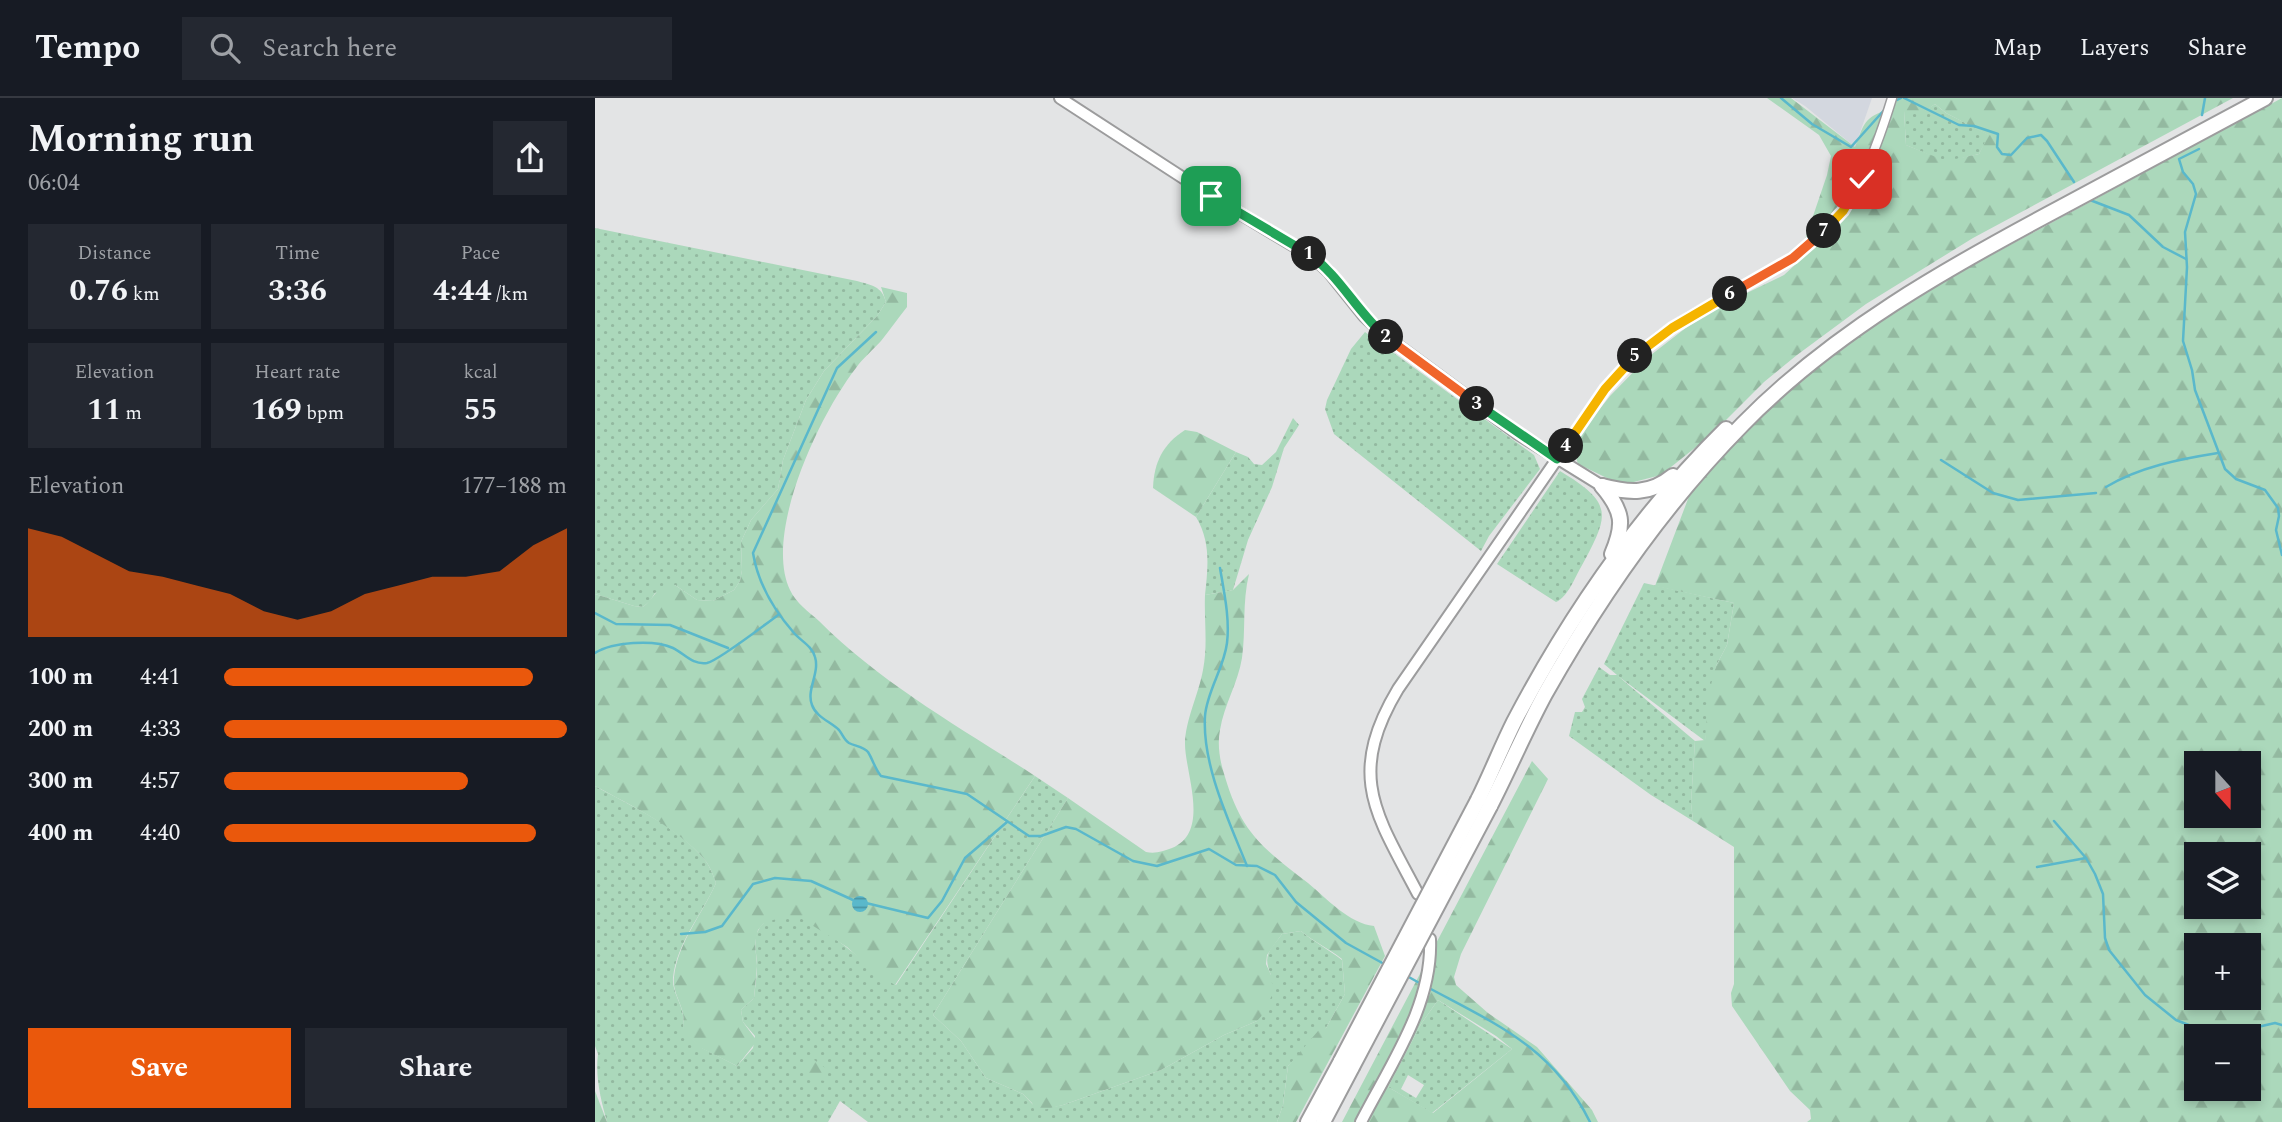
<!DOCTYPE html>
<meta charset="utf-8">
<style>
:root{--surface:#171b24;--page:#242831;--text:#f1f3f6;--muted:#9ea1a6;--line:#363941;--accent:#ea580c}
body{margin:0;font-family:Spectral,serif;background:var(--page);color:var(--text);height:100vh;display:flex;flex-direction:column;font-size:26px;white-space:nowrap}
*{box-sizing:border-box;margin:0}
p{font-size:23px;color:var(--muted)}
.icon{flex:none;width:38px;height:38px;fill:none;stroke:currentColor;stroke-width:2;stroke-linecap:round;stroke-linejoin:round}
.map{position:relative;flex:1;overflow:hidden}
.details{display:flex;flex-direction:column;background:var(--surface);width:595px}
.details>*{flex:none}
.needle{width:46px;rotate:159deg}
.tools{position:absolute;left:1589px;top:653px;display:grid;gap:14px}
.tools a{display:grid;place-items:center;width:77px;height:77px;border-radius:0px;background:var(--surface);box-shadow:0 4px 10px #0003;font-size:35px}
.pin{position:absolute;display:grid;place-items:center;width:60px;height:60px;color:#fff;margin:-30px;border-radius:14px;box-shadow:0 4px 10px #0006}
.km{position:absolute;width:35px;height:35px;margin:-18px;border-radius:50%;background:#222;color:#fff;font-size:19px;line-height:35px;text-align:center}
.round{display:grid;place-items:center;flex:none;width:74px;height:74px;border-radius:0px;background:var(--page)}
.head{display:flex;align-items:center;justify-content:space-between;height:119px;padding:0 28px}
h1{font-size:38px;font-weight:700;line-height:52px}
.figures{display:grid;grid-template-columns:repeat(3,1fr);gap:10px;height:119px;padding:7px 28px}
.figures div{display:grid;align-content:center;border-radius:0px;background:var(--page);text-align:center}
.figures b{font-size:30px;font-weight:700}
.figures small{font-size:19px;font-weight:400}
.figures p{font-size:19px}
.chart{height:196px;padding:14px 28px}
.chart p{display:flex;justify-content:space-between}
.chart svg{width:100%;height:126px;margin-top:7px;fill:var(--accent);opacity:.7}
.action{display:flex;gap:14px;margin-top:auto;padding:14px 28px}
.action a{flex:1;height:80px;border-radius:0px;background:var(--accent);color:#fff;font-size:28px;font-weight:700;line-height:80px;text-align:center}
.action a+a{background:var(--page);color:var(--text)}
ul{padding:0 28px;list-style:none;font-size:23px}
li{display:grid;grid-template-columns:112px 84px 1fr;align-items:center;height:52px}
li i{height:18px;border-radius:9px;background:var(--accent)}
header{display:flex;align-items:center;gap:42px;box-sizing:border-box;height:98px;padding:0 35px;background:var(--surface);border-bottom:2px solid var(--line)}
header strong{font-size:33px}
nav{display:flex;gap:38px;margin-inline-start:auto;font-size:24px}
.search{width:490px;height:63px;background:var(--page);display:flex;align-items:center;gap:18px;box-sizing:border-box;padding:0 24px;border-radius:0px;color:var(--muted);font-size:26px}
main{display:flex;flex:1;min-height:0}
.map>svg:first-child{display:block}
.built{fill:#d3d7df}
.grass{fill:url(#grass-dots);fill-rule:evenodd}
.forest{fill:url(#forest-firs);fill-rule:evenodd}
.water{fill:url(#water-rules)}
.lines{fill:none;stroke-linecap:round;stroke-linejoin:round}
.stream{stroke:#5ab8cb;stroke-width:2.5}
.street-casing{stroke:#9c9c9d;stroke-width:11}
.secondary-casing{stroke:#9c9c9d;stroke-width:14}
.highway-casing{stroke:#9c9c9d;stroke-width:18}
.street{stroke:#fff;stroke-width:8}
.secondary{stroke:#fff;stroke-width:10}
.highway{stroke:#fff;stroke-width:14}
.highway-bridge-casing{stroke:#9c9c9d;stroke-width:18;stroke-linecap:butt}
.highway-bridge{stroke:#fff;stroke-width:14}
.split-1-casing{stroke:#fff;stroke-width:14}
.split-2-casing{stroke:#fff;stroke-width:14}
.split-3-casing{stroke:#fff;stroke-width:14}
.split-4-casing{stroke:#fff;stroke-width:14}
.split-5-casing{stroke:#fff;stroke-width:14}
.split-6-casing{stroke:#fff;stroke-width:14}
.split-7-casing{stroke:#fff;stroke-width:14}
.split-8-casing{stroke:#fff;stroke-width:14}
.split-1{stroke:#22a559;stroke-width:9}
.split-2{stroke:#22a559;stroke-width:9}
.split-3{stroke:#f0652b;stroke-width:9}
.split-4{stroke:#22a559;stroke-width:9}
.split-5{stroke:#f5b400;stroke-width:9}
.split-6{stroke:#f5b400;stroke-width:9}
.split-7{stroke:#f0652b;stroke-width:9}
.split-8{stroke:#f5b400;stroke-width:9}
</style>
<header>
<strong>Tempo</strong>
<div class="search"><svg class="icon" aria-label="search" viewBox="0 0 24 24"><circle cx="10" cy="10" r="6"/><path d="M15 15l6 6"/></svg>Search here</div>
<nav><a>Map</a><a>Layers</a><a>Share</a></nav>
</header>
<main>
<section class="details">
<div class="head"><div><h1>Morning run</h1><p>06:04</p></div><a class="round"><svg class="icon" aria-label="share" viewBox="0 0 24 24"><path d="M12 15V3M7 8l5-5 5 5M5 13v7h14v-7"/></svg></a></div>
<div class="figures">
<div><p>Distance</p><b>0.76<small> km</small></b></div>
<div><p>Time</p><b>3:36</b></div>
<div><p>Pace</p><b>4:44<small> /km</small></b></div>
</div>
<div class="figures">
<div><p>Elevation</p><b>11<small> m</small></b></div>
<div><p>Heart rate</p><b>169<small> bpm</small></b></div>
<div><p>kcal</p><b>55</b></div>
</div>
<div class="chart"><p><span>Elevation</span>177–188 m</p>
<svg viewBox="0 0 160 44" preserveAspectRatio="none"><path d="M0 44V6L10 9L20 15L30 21L40 23L50 26L60 29L70 35L80 38L90 35L100 29L110 26L120 23L130 23L140 21L150 12L160 6V44z"/></svg>
</div>
<ul>
<li><b>100 m</b>4:41<i style="width:90%"></i></li>
<li><b>200 m</b>4:33<i style="width:100%"></i></li>
<li><b>300 m</b>4:57<i style="width:71%"></i></li>
<li><b>400 m</b>4:40<i style="width:91%"></i></li>
</ul>
<div class="action"><a>Save</a><a>Share</a></div>
</section>
<div class="map">
<svg width="1687" height="1024" viewBox="0 0 1687 1024">
<defs>
<pattern id="grass-dots" width="8" height="8" patternUnits="userSpaceOnUse" patternTransform="scale(1.75)"><rect width="8" height="8" fill="#abd8bb"/><path d="M2 2h.1M6 6h.1" fill="none" stroke="#93b9a0" stroke-width="1.8" stroke-linecap="round"/></pattern>
<pattern id="forest-firs" width="22" height="20" patternUnits="userSpaceOnUse" patternTransform="scale(1.75)"><rect width="22" height="20" fill="#abd8bb"/><path d="M5 1l3.5 6h-7zM16 11l3.5 6h-7z" fill="#93b9a0"/></pattern>
<pattern id="water-rules" width="6" height="5" patternUnits="userSpaceOnUse" patternTransform="scale(1.75)"><rect width="6" height="5" fill="#5ab8cb"/><path d="M0 2.5h6" fill="none" stroke="#4a95a4"/></pattern>
</defs>
<rect width="100%" height="100%" fill="#e3e4e5"/>
<path class="built" d="M1197 0H1277L1260 49 1210 8Z"/>
<g class="grass">
<path d="M1340 6 1351 15 1394 37 1384 56 1351 64 1311 47 1309 13H1329Z"/>
<path d="M0 130 262 183C276 187 287 188 291 204L282 218 229 273 211 302 188 362 183 391 156 422 146 444 147 472 145 483 139 492 118 503 102 502 80 487 60 495 55 503 48 509 39 508 0 496Z"/>
<path d="M770 234 939 357 945 371 894 438 886 453 739 336 730 311 732 302 756 251Z"/>
<path d="M698 320 704 327 689 350 677 389 653 442 638 492 610 497C613 469 616 444 601 419L641 354 653 359 659 366 667 367 681 354Z"/>
<path d="M965 373C1020 406 1014 417 986 469 980 479 973 499 961 504L902 466Z"/>
<path d="M1049 485 1139 505 1132 547 1121 568 1110 643 1023 578 1100 643 1096 705 1098 723 1056 697 974 638 980 614H987L990 609 987 601 1004 569 1015 577H1022L1009 566Z"/>
<path d="M440 678 473 700 338 917 366 943 391 980 428 996 443 1012 468 1007 566 972 629 937 662 923 676 877C667 856 675 853 687 836L706 833C719 844 733 851 747 862L750 896 731 930 693 968 688 1007 682 1024H273L245 1003 233 1024H12C6 1002 0 979 3 956L0 948V688C36 708 82 728 109 761 115 768 118 777 121 785 107 817 82 844 78 880 77 893 86 904 88 917 89 922 88 928 89 933L107 950 142 968 158 950 160 938 148 924 146 912 159 900C160 889 162 878 162 868 162 855 157 842 164 831 171 817 196 816 208 821 242 837 269 866 301 887Z"/>
<path d="M843 902 917 951 837 1015 793 989 826 926ZM813 977 829 987 821 1000 806 991Z"/>
</g>
<g class="forest">
<path d="M1172 0H1196L1260 49C1271 20 1270 20 1299 9L1302 0H1638L1378 140 1271 206 1202 257 1169 284 1116 337 1066 377 1031 386 1016 382 983 366 980 356 982 344 993 326 1015 298 1052 260 1092 229 1129 206 1189 177 1202 165 1232 77 1236 58 1224 37ZM1340 6 1351 15 1393 37 1384 56 1351 63 1311 47 1309 13H1330Z"/>
<path d="M1687 0V1024H1212L1216 1021 1215 1012 1195 993 1137 908 1136 895 1139 886V749L1098 723 1096 705 1100 643 1110 642 1113 598 1121 568 1132 547 1139 505 1060 488 1096 393 1154 330 1216 274 1284 224 1354 180ZM1601 665H1654V718H1601ZM1601 756H1654V808H1601ZM1601 847H1654V900H1601ZM1601 938H1654V990H1601Z"/>
<path d="M286 189 312 195V209C303 220 295 232 286 243 278 252 268 260 261 270 225 316 168 435 195 492 201 505 214 514 224 523 287 586 366 630 440 678L300 887 279 874 252 849 207 821 186 819 168 826 163 832 160 845 162 868 159 900 146 912 148 924 162 943 142 968 106 950 88 933C88 927 89 921 88 916 86 904 77 893 79 879 83 844 107 817 121 785 118 777 115 768 109 761 83 730 35 707 0 688V496L39 508 48 509C58 501 61 491 73 485L80 487 102 502 118 503 139 492 145 483 147 472 146 444 156 422 183 391 188 362 211 302 229 273 282 218 291 204Z"/>
<path d="M590 332 602 334 641 354 601 419 558 390C559 364 568 346 590 332Z"/>
<path d="M654 476C647 505 651 532 647 560 643 585 629 607 625 632 622 647 625 664 630 679 647 736 668 750 713 785 731 800 755 826 779 828L790 858 701 1024H682L688 1007 693 968 723 933 731 930 750 896 747 861C733 850 719 844 706 833L687 836 672 857 671 866 676 877 678 894 670 914 662 923 629 937 566 972 468 1007 440 1014 437 1005 428 996 391 980 366 943 338 917 473 700 551 754C561 756 568 753 577 750 616 734 590 675 590 646 590 623 604 595 608 572 613 547 609 523 610 497L638 492Z"/>
<path d="M937 663 953 681 866 856 859 879 861 887 893 915 942 949 997 1012 1003 1024H747ZM843 902 901 938 917 951 838 1015 793 989 826 926Z"/>
<path d="M215 959 229 969 233 977 231 983 217 981 210 970V963Z"/>
<path d="M0 993 12 1024H0Z"/>
</g>
<circle class="water" cx="265" cy="806" r="8"/>
<g class="lines">
<g class="stream">
<path d="M1186 0 1217 26 1256 49 1291 10"/>
<path d="M1309 0 1364 27 1379 28 1403 36 1402 49 1407 56 1416 57 1432 40 1446 37 1452 43 1479 84"/>
<path d="M1302 2 1306 0"/>
<path d="M1607 17 1610 0"/>
<path d="M1604 51 1584 61 1588 74 1598 86 1601 96 1590 134 1592 169 1588 243 1597 272 1600 292 1630 371 1641 381 1670 392 1683 410 1684 418 1681 432 1687 457"/>
<path d="M1495 102 1534 117 1568 149 1591 161"/>
<path d="M281 234 242 270 158 455C163 486 178 511 199 535 206 543 217 548 220 559 225 575 211 592 217 607 221 619 236 624 244 632 248 637 249 642 254 645 260 648 269 649 273 654 278 662 280 671 286 678L372 696 434 738H446L471 729 481 731 538 763 562 768 614 751 641 767 662 768 680 777 701 804 751 845 791 867"/>
<path d="M1346 362 1398 395 1423 402 1501 395"/>
<path d="M1511 389C1544 369 1585 361 1623 355"/>
<path d="M625 470C629 494 635 521 632 545 629 570 612 593 610 618 607 667 634 723 652 768"/>
<path d="M0 515 21 526 75 527 133 550"/>
<path d="M0 555C17 544 59 541 78 550 90 556 97 567 112 565 122 563 171 526 183 517"/>
<path d="M1459 723 1491 760 1500 776 1508 796 1510 840 1514 852 1550 897 1581 922 1609 933H1645L1680 925 1687 927"/>
<path d="M1442 769 1491 760"/>
<path d="M271 805 333 820 347 803 370 760 412 724"/>
<path d="M86 836 110 834 127 828 158 786 180 780 216 783 258 802"/>
<path d="M812 878 828 887"/>
<path d="M834 890C903 927 958 950 995 1024"/>
</g>
<defs>
<path id="street" d="M962 361C988 323 1011 282 1047 252 1075 227 1109 210 1142 193 1239 140 1265 105 1297 0"/>
<g id="secondary">
<path d="M465 0 616 98 719 160 733 173 769 218 790 238 923 336 1007 388"/>
<path d="M823 796C781 716 751 678 803 591L962 361"/>
<path d="M766 1024C795 967 838 907 835 841"/>
</g>
<g id="highway">
<path d="M1007 388C1034 395 1055 397 1078 378"/>
<path d="M1007 388C1028 413 1030 426 1017 456"/>
<path d="M883 702C896 676 906 650 919 624 975 517 1045 416 1131 331"/>
<path d="M895 708C914 671 930 633 950 596 1004 500 1070 405 1148 326 1238 234 1352 170 1465 110 1533 73 1602 37 1670 0"/>
<path d="M713 1024 746 963"/>
<path d="M728 1024 757 969"/>
</g>
</defs>
<use href="#street" class="street-casing"/>
<use href="#secondary" class="secondary-casing"/>
<use href="#highway" class="highway-casing"/>
<use href="#street" class="street"/>
<use href="#secondary" class="secondary"/>
<use href="#highway" class="highway"/>
<defs>
<g id="highway-bridge">
<path d="M746 963 883 702"/>
<path d="M757 969 895 708"/>
</g>
</defs>
<use href="#highway-bridge" class="highway-bridge-casing"/>
<use href="#highway-bridge" class="highway-bridge"/>
</g>
<g class="lines">
<defs>
<path id="split-1" d="M616 98 714 156"/>
<path id="split-2" d="M714 156C745 178 762 214 791 239"/>
<path id="split-3" d="M791 239 882 306"/>
<path id="split-4" d="M882 306 962 361 971 348"/>
<path id="split-5" d="M971 348 1010 291 1040 258"/>
<path id="split-6" d="M1040 258 1077 230 1135 196"/>
<path id="split-7" d="M1135 196 1198 160 1229 133"/>
<path id="split-8" d="M1229 133 1248 113 1267 81"/>
</defs>
<use href="#split-1" class="split-1-casing"/>
<use href="#split-2" class="split-2-casing"/>
<use href="#split-3" class="split-3-casing"/>
<use href="#split-4" class="split-4-casing"/>
<use href="#split-5" class="split-5-casing"/>
<use href="#split-6" class="split-6-casing"/>
<use href="#split-7" class="split-7-casing"/>
<use href="#split-8" class="split-8-casing"/>
<use href="#split-1" class="split-1"/>
<use href="#split-2" class="split-2"/>
<use href="#split-3" class="split-3"/>
<use href="#split-4" class="split-4"/>
<use href="#split-5" class="split-5"/>
<use href="#split-6" class="split-6"/>
<use href="#split-7" class="split-7"/>
<use href="#split-8" class="split-8"/>
</g>
</svg>
<div class="tools">
<a><svg class="needle" viewBox="-14 -14 28 28"><path d="M0-13l5 13h-10z" fill="#e53935"/><path d="M0 13l5-13h-10z" fill="#9ea1a6"/></svg></a>
<a><svg class="icon" aria-label="layers" viewBox="0 0 24 24"><path d="M12 4l9 5-9 5-9-5zM3 14l9 5 9-5"/></svg></a>
<a>+</a>
<a>−</a>
</div>
<div class="pin" style="left:616px;top:98px;background:#1e9e55"><svg class="icon" aria-label="arrive" viewBox="0 0 24 24"><path d="M6 21V4h12l-3 4 3 4H6"/></svg></div>
<div class="pin" style="left:1267px;top:81px;background:#d93025"><svg class="icon" aria-label="check" viewBox="0 0 24 24"><path d="M5 12l5 5 9-10"/></svg></div>
<b class="km" style="left:714px;top:156px">1</b>
<b class="km" style="left:791px;top:239px">2</b>
<b class="km" style="left:882px;top:306px">3</b>
<b class="km" style="left:971px;top:348px">4</b>
<b class="km" style="left:1040px;top:258px">5</b>
<b class="km" style="left:1135px;top:196px">6</b>
<b class="km" style="left:1229px;top:133px">7</b>
</div>
</main>
